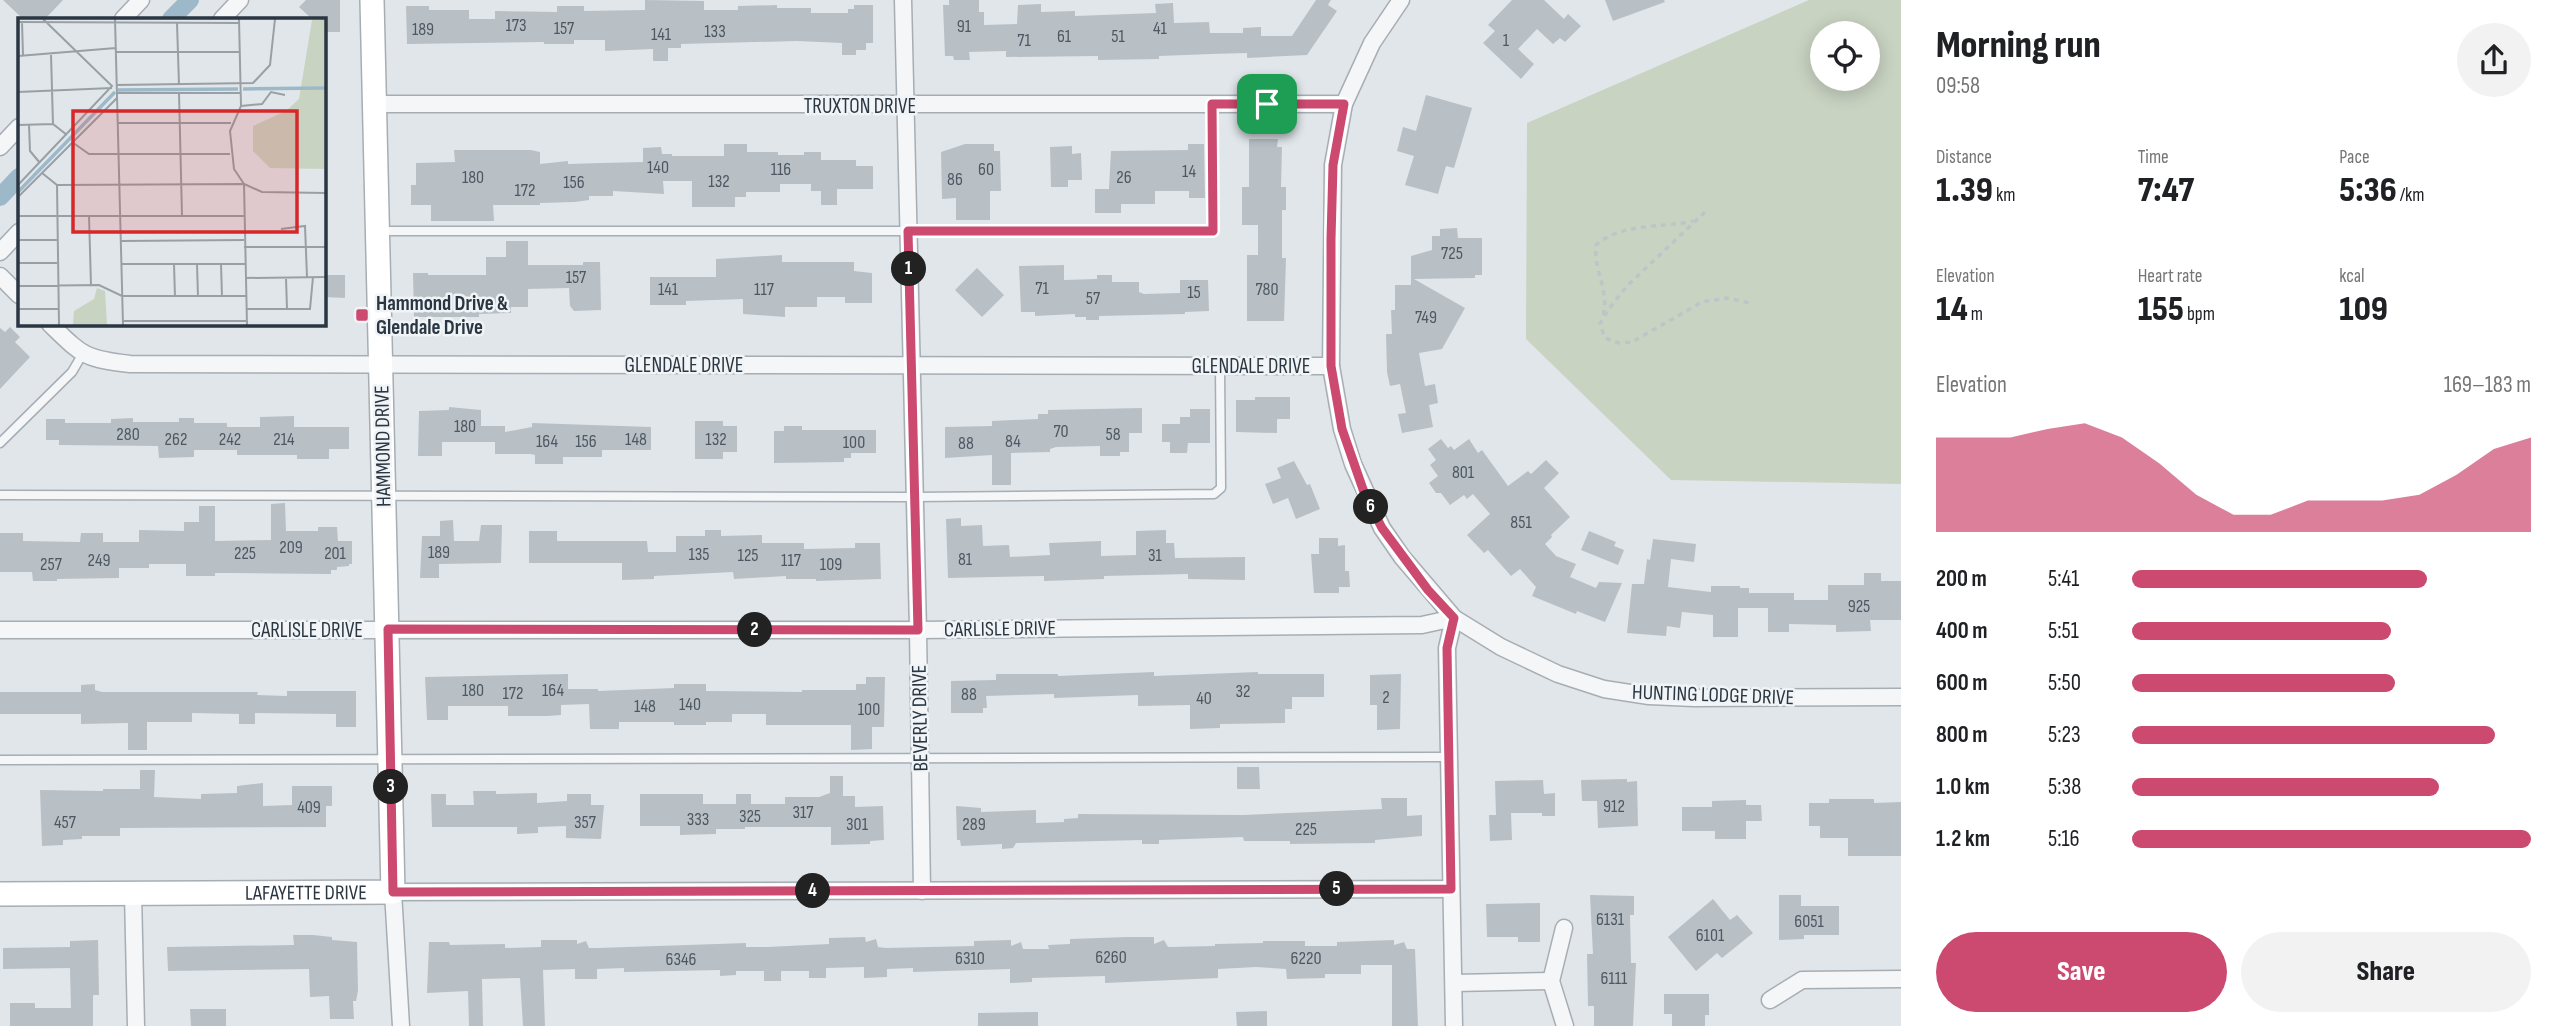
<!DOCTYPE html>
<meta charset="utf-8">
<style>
:root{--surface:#fff;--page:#f2f2f2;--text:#202124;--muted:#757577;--accent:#cc4970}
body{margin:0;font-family:"Sofia Sans Condensed",sans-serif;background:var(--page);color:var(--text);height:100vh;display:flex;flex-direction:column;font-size:26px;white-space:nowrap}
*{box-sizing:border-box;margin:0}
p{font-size:23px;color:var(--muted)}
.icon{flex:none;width:38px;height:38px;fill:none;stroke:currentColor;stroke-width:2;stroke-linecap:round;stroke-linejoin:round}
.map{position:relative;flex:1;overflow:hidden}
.details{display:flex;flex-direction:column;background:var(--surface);width:665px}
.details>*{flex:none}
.fabs{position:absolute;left:1810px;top:21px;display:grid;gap:14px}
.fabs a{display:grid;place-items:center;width:70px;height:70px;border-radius:50%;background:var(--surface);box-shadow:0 4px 18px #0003;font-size:35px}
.pin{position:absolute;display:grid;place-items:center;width:60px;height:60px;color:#fff;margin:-30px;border-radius:14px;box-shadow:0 4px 10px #0006}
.km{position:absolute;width:35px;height:35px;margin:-18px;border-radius:50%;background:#222;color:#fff;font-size:19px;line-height:35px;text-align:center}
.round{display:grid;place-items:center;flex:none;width:74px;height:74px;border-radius:37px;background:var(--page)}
.head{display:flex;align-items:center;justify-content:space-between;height:119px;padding:0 35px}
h1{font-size:38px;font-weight:800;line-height:52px}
.stats{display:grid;grid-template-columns:repeat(3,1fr);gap:10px;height:119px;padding:7px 35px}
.stats div{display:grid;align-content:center}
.stats b{font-size:35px;font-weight:800}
.stats small{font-size:19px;font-weight:400}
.stats p{font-size:19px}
.chart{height:196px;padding:14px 35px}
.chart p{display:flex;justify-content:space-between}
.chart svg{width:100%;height:126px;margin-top:7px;fill:var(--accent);opacity:.7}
.action{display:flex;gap:14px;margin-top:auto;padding:14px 35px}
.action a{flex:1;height:80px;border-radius:42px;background:var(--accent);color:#fff;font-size:28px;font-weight:800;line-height:80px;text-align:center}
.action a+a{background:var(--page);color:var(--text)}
ul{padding:0 35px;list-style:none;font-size:23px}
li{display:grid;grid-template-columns:112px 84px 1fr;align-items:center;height:52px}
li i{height:18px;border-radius:9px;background:var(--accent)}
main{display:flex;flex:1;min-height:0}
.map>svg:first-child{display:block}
.green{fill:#c9d3c2;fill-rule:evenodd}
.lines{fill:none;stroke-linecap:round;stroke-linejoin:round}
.canal{stroke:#9db9c9;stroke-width:18}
.building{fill:#b8c0c6}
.lane-casing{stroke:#a6aeb4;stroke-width:11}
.street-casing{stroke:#a6aeb4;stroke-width:19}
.secondary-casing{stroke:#a6aeb4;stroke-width:26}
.path{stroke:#bfc4c8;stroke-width:3.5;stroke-dasharray:5 5;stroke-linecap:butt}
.lane{stroke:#f4f6f8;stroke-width:8}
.street{stroke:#f4f6f8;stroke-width:16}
.secondary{stroke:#fff;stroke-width:23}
.route-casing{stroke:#fff;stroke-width:14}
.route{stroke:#cc4970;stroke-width:9}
.poi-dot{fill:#cc4970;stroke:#f1f4f7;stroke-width:2.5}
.labels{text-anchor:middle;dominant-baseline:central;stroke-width:5;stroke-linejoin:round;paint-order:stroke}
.number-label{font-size:18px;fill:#4e5862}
.street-label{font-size:21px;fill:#2a3641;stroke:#f1f4f7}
.poi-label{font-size:21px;font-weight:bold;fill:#2a3641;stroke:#f1f4f7;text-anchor:start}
.inset-river{fill:none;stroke:#9db9c9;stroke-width:3.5}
.inset-road{fill:none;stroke:#98a0a6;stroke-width:2}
.view{fill:#d62828;fill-opacity:0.15;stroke:#d62828;stroke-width:3.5}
.inset-edge{fill:none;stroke:#2a3641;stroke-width:3.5}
</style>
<main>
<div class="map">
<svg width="1901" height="1026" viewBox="0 0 1901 1026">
<rect width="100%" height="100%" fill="#e1e6ea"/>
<path class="green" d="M1809 0H1901V484L1671 480 1526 339 1527 123ZM1822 33H1867V79H1822Z"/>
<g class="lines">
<g class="canal">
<path d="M171 19 190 0"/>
<path d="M0 197 19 177"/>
</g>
</g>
<g class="building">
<path d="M3 0H63L45 19H23Z"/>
<path d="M306 0H340V32H324V19H312L299 7Z"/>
<path d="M645 0 704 1V10H738V6L777 5V8H811V13H848V9H854V5H873V43H866V50H856V55H842V43L797 41 681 44V48H668V61H653V49L605 51V40H574V44H544V42L407 44 406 6H429V10H469V19H495V11L557 12V6H584V11L645 10Z"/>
<path d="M949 0H979V12H984V25L1017 24 1018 5 1041 4V12L1075 11V16L1156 13 1155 4 1173 3 1174 23 1209 22 1210 33H1243V28L1261 27V36H1292L1316 0H1331L1328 5 1337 11 1307 55 1247 58V53L1211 54 1159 56V59L1098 60V56L1006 57V51L969 52 970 60H954L953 56H945L943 5H949Z"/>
<path d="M1512 0H1544L1564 19 1568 14 1581 26 1565 42 1560 38 1553 44 1537 29 1518 49 1534 64 1521 79 1483 43 1495 31 1488 25Z"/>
<path d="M1605 0H1664L1665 2 1613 21Z"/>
<path d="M1426 95 1472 108 1454 168 1446 166 1438 194 1405 185 1414 156 1397 151 1403 127 1416 131Z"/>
<path d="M1249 139H1278L1277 147H1282L1281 187H1286V210H1282V258H1286L1284 321H1247V255H1258V225H1242V187H1249Z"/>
<path d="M724 144H747V152H778V155H804V152H821V160H856V166H873V189H837V205H821V191H811V184H780V192H746V197H735V207H692V181H663L664 194 613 191V196H589V200L575 202 540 203V205H493L494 221H431V205H411V185H416V163L455 162 454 150H531L540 152V164L568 161V164L601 163 643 162V148L661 147 662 154H672V156H724Z"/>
<path d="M965 144H994V151H1000L1001 191H990V220H956V198L942 199 941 152Z"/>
<path d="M1188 144H1204L1205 198H1189V191H1155V204H1121V213H1095V189H1109L1111 151 1188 150Z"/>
<path d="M1072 146V154L1081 153 1082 180H1068V187H1051L1050 147Z"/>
<path d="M1457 228 1458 238H1482V275H1475V278L1414 279 1465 308 1442 349 1419 353 1425 386 1435 384 1438 403 1429 405 1433 427 1402 433 1398 414 1406 413 1400 384 1390 386 1387 372 1386 334H1392L1391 310H1395V285H1411V256L1432 250V236H1440V229Z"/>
<path d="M506 241H528V265H583V262H600L601 310 574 311 570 306 569 288 528 289V307H511V313L479 314V317H414L413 273H428V275H486V257H506Z"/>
<path d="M782 255V262H854V271L872 273V303H845V297H817V307H785V317L743 314V299L686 301V305H650V277H716V259Z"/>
<path d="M1064 265V280L1097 279V275H1112V282H1139V292L1144 294 1180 293V280H1208L1209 311 1185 312V314L1099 316V320H1086V317H1075V314L1035 316V312H1021L1019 266Z"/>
<path d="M977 268 1004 295 982 317 955 290Z"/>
<path d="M324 275H345V298L324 297Z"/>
<path d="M10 327 20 337 15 342 30 357 0 389V328L5 332Z"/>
<path d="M1255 397H1290V419H1277V433L1236 432V400H1255Z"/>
<path d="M449 407 481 410V426H505V432L532 427V423L651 427V450H602V457H563V464H535V455L531 454H495V442H442V456H418L419 411 449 410Z"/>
<path d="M1142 408V433H1129V452H1120V456H1100V446L1056 447 1050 449V452L1011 453V485H992V455L945 458V427L992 426V421L1038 419V414H1048V410Z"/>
<path d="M1190 409H1210V443H1188L1187 453H1170V442H1162V424H1180V417H1190Z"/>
<path d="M294 416V427H349V449H329V459H297V455H237V450H194V457L159 458 158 446 59 445V440H46V419H65V423H111V419L133 418V422H179V418H194V423H227V427H260V417Z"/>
<path d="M695 421H723V426H737V452H723V459H695Z"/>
<path d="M784 426H802V430H876V453H851V458H844V462L774 463V431H784Z"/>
<path d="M1441 439 1448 448 1451 446 1454 450 1469 439 1478 453 1482 450 1508 486 1528 471 1531 474 1546 460 1559 473 1544 488 1570 517 1551 535 1552 537 1545 544 1556 556 1576 564 1570 577 1596 588 1599 582 1622 583 1605 622 1577 611 1576 614 1532 596 1536 587 1520 569 1511 576 1488 550 1484 553 1467 535 1490 514 1473 494 1467 499 1464 495 1450 505 1441 493H1436L1429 483 1438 476 1430 465 1436 460 1428 449Z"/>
<path d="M1294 461 1307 485 1310 484 1320 509 1296 519 1288 498 1273 504 1265 484 1281 478 1277 468Z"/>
<path d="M285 503 286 531H318V527H337L338 541H352V564H349V566L337 567V570H331V574L236 573H215V576H186V564H149V568H119V578L57 579V581H33L32 572H0V533H23V541L80 542 81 533H103V542H139V530L184 531V522H199V506H215V541L271 540V504Z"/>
<path d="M961 518V526L982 525 983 546 1009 545 1010 557 1050 555 1049 543 1101 541V556L1136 555V531L1166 530V543H1174L1175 558 1245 557V580L1188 579V574L1104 576V579L1044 581V576L948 578 946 519Z"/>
<path d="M453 520 454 541H479L481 525H502L501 563 439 564V578H420L422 536H440V521Z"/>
<path d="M705 530H721V536L762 535V543H804V549L855 548V543H880L881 579 816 581V579H786V576L734 579 733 572 654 576V579L622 580V563H529V531H557V541H647L648 552H676V536H705Z"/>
<path d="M1589 531 1616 542 1614 546 1624 550 1618 565 1581 550Z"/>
<path d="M1319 538H1338V546L1345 545V571H1349L1350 587H1339V593H1314L1311 554H1319Z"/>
<path d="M1653 539 1696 544 1694 562 1671 559 1668 587 1711 592V586H1740V588H1749V593H1794V600H1828V585H1864V573H1881V581H1901V620H1870L1871 631 1836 632V625L1789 624V632H1768V608H1738V637H1713V615L1682 612 1680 628 1667 626 1666 636 1627 633 1632 584H1644L1647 559 1650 560Z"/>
<path d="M1154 672V676L1258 672V674H1324V697H1292V709H1285V723L1220 724V728L1190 729V705L1138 706V695L1054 698V694L986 696 987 708H983V713H951V681L996 680V674H1058V676Z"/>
<path d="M568 674V689H598V691L674 688V684H706V691L802 692V690H856V684H866V677H885L884 727H872V749L851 750V725H766V714H732V722H706V725H674V722H619V729H590L589 704 561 705V715L547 716H508V706H448V720H427L425 677Z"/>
<path d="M1401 674 1400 729 1377 730V705H1370V675Z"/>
<path d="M95 684V690L102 692H258L257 695 287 696V691H356V727H336V714L255 713V724H239V714L192 713V722H147V750H128V723L81 724V714H0V692H81V685Z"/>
<path d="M1237 767H1259L1260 789H1237Z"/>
<path d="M140 770H155L154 797 201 799V794L237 793V786L263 783V806L292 805V786H332V806H326V827L120 828V836H82V839L63 840V845L42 846 40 790 103 791V789H140Z"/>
<path d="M830 776H843V796H855V807L883 806 884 840 870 841V844L831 845V827H745V829H716V834L680 835V826H640V794H703V804H736V794H751V804H785V797H819L830 793Z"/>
<path d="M1627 779V782L1637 781 1638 826 1598 828 1597 801H1582L1581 780Z"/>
<path d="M1543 780 1544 794 1555 793V816H1542V813H1511L1512 840 1490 841 1489 815H1496L1495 781Z"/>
<path d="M473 791H496V794L537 793V803L567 801V794H591V805H604L601 839 566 838V826L538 827V833L517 834V827H432L431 794H446V805H474Z"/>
<path d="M1381 798H1407V816L1422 815V836L1375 840V843L1290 844V841H1244L1243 837 1159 840V844H1142V840L1016 843 1013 848 1002 849V844L961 846 960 840H957L956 806 981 808V812L1036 810V823L1064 822V819L1078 818V814L1244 815 1382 809Z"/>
<path d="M1829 799H1874V803L1901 802V856H1848V838H1820V826H1809V803H1829Z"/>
<path d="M1746 800V805H1761L1762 821H1746V839H1715V831H1682V807H1712V801Z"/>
<path d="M1590 895 1634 896V915H1630L1631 963H1636L1633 1026H1594V1006H1588L1587 954H1593Z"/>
<path d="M1779 895H1801V906H1839V935H1804V939L1779 940Z"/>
<path d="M1713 899 1730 920 1737 915 1753 933 1722 958 1717 953 1696 971 1668 937Z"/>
<path d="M1540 903V942H1518V937H1487L1486 904Z"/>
<path d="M293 935H313L332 937V940L357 942 358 991 356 1001H353L354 1019H330L329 996 310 997 309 969 168 971 167 947 294 945Z"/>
<path d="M865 937 866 942 876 939 878 947 886 948 974 946V941L1011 940V946L1021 942 1023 949H1049L1048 945 1070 944V939L1127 937H1154V944L1164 940 1168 947 1215 946V944L1263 943V941H1305V946H1337V942L1394 940V945L1404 942 1407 949H1415L1418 1026H1392V965H1361V974H1325V978L1287 979 1286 969 1256 967 1218 969V978L1105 983V976L1032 978V982L1010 983V969L913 972V968L887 969V977L864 978V967L826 968V978H809V971H781V981H764V971H736V975L720 976V970L624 972V968L597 969V979H575V969L543 970 545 1026H523L520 978 482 979 483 1026H469L468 991 427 993 429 942H449L450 945 505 944V948L541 947V940H577V944L586 941 589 948H598L746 943V947H767L829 944V938Z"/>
<path d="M98 940 99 995H93V1026H10V1003H35V1008H71L70 968 3 969V948L70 947V941Z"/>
<path d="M1664 994H1709V1015H1705V1026H1672V1014H1664Z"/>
<path d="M190 1009H226V1026H191Z"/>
<path d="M1267 1011V1026H1237L1236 1012Z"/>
<path d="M1038 1012V1026H978V1013Z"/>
</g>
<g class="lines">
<defs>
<g id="lane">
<path d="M381 231H1213L1212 104"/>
<path d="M0 443 72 372 82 355"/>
<path d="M0 495 915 497 1214 494 1221 488 1220 366"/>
<path d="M0 760 1448 757"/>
</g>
<g id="street">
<path d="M903 0 918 630 922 891"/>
<path d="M1401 0 1372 43 1344 104 1333 165 1331 366 1342 429 1353 464 1382 528 1402 557 1454 618 1501 647 1558 674 1604 689 1649 696 1694 698 1901 697"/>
<path d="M123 19 141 0"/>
<path d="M222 19 240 0"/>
<path d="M375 104H1344"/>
<path d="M0 147 19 127"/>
<path d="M0 252 19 232"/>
<path d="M0 276 19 295"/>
<path d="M50 324C82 355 84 359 130 364L1331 366"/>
<path d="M0 630H918L1422 625 1454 618 1447 648 1454 1026"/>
<path d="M133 893 136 1026"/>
<path d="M1564 928 1551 981 1565 1026"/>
<path d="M1454 983 1551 981"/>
<path d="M1770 1000 1802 980 1901 979"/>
<path d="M401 1026 393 892 1451 889"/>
</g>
<g id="secondary">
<path id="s1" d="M0 894 393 892 372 0"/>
</g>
</defs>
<use href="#lane" class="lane-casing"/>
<use href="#street" class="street-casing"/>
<use href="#secondary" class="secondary-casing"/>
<g class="path">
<path d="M1705 212 1627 286 1608 310 1600 324 1605 338 1619 343 1632 342 1702 302 1727 298 1750 303"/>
<path d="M1603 315C1610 291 1593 270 1596 245 1620 223 1663 228 1693 221"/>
</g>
<use href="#lane" class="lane"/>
<use href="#street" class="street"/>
<use href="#secondary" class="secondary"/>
</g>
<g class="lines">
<defs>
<path id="route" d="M1212 104H1344L1333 165 1331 239V366L1342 429 1365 495 1382 528 1428 590 1454 618 1447 648 1451 889 393 892 388 629 918 630 908 231H1213Z"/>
</defs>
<use href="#route" class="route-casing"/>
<use href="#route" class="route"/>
</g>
<rect class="poi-dot" x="355" y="308" width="14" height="14" rx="3.5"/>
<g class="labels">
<g class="number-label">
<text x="516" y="25">173</text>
<text x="964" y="26">91</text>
<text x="564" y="28">157</text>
<text x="1160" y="28">41</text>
<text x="423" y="29">189</text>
<text x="715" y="31">133</text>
<text x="661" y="34">141</text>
<text x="1064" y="36">61</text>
<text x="1118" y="36">51</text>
<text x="1024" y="40">71</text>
<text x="1506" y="40">1</text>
<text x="658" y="167">140</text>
<text x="781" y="169">116</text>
<text x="986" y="169">60</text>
<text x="1189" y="171">14</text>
<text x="473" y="177">180</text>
<text x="1124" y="177">26</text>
<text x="955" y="179">86</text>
<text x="719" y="181">132</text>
<text x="574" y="182">156</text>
<text x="525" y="190">172</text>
<text x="1452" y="253">725</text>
<text x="576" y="277">157</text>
<text x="1042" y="288">71</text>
<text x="668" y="289">141</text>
<text x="764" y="289">117</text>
<text x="1267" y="289">780</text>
<text x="1194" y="292">15</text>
<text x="1093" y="298">57</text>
<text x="1426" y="317">749</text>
<text x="465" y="426">180</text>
<text x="1061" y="431">70</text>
<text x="128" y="434">280</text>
<text x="1113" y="434">58</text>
<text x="176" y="439">262</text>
<text x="230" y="439">242</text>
<text x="284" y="439">214</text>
<text x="636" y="439">148</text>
<text x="716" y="439">132</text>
<text x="547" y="441">164</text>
<text x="586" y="441">156</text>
<text x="1013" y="441">84</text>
<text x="854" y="442">100</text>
<text x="966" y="443">88</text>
<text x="1463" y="472">801</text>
<text x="1521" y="522">851</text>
<text x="291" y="547">209</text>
<text x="439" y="552">189</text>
<text x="245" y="553">225</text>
<text x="335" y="553">201</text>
<text x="699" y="554">135</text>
<text x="748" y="555">125</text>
<text x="1155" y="555">31</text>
<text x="965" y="559">81</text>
<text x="99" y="560">249</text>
<text x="791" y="560">117</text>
<text x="51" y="564">257</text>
<text x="831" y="564">109</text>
<text x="1859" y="606">925</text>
<text x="473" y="690">180</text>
<text x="553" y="690">164</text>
<text x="1243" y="691">32</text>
<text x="513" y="693">172</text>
<text x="969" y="694">88</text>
<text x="1386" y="697">2</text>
<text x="1204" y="698">40</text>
<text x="690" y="704">140</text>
<text x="645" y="706">148</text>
<text x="869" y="709">100</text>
<text x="1614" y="806">912</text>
<text x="309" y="807">409</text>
<text x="803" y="812">317</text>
<text x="750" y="816">325</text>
<text x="698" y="819">333</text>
<text x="65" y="822">457</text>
<text x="585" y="822">357</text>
<text x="857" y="824">301</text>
<text x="974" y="824">289</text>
<text x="1306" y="829">225</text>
<text x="1610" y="919">6131</text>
<text x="1809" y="921">6051</text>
<text x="1710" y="935">6101</text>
<text x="1111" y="957">6260</text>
<text x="970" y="958">6310</text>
<text x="1306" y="958">6220</text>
<text x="681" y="959">6346</text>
<text x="1614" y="978">6111</text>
</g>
<g class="street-label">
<text x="860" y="106">TRUXTON DRIVE</text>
<text x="684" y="365">GLENDALE DRIVE</text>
<text x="1251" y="366">GLENDALE DRIVE</text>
<text transform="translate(383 446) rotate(-91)">HAMMOND DRIVE</text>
<text transform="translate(1000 629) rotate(-1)">CARLISLE DRIVE</text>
<text x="307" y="630">CARLISLE DRIVE</text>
<text transform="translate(1713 695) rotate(2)">HUNTING LODGE DRIVE</text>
<text transform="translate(920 718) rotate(-91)">BEVERLY DRIVE</text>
<text stroke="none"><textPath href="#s1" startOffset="306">LAFAYETTE DRIVE</textPath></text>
</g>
<g class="poi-label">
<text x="376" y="303">Hammond Drive &amp;<tspan x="376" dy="24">Glendale Drive</tspan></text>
</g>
</g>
<g transform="translate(18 18)">
<rect width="308" height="308" fill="#e1e6ea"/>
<path d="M308 1V151L252 150 235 133V108L268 93 281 81 294 2ZM79 270 87 273 89 307H55L56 293 76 281Z" fill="#c9d3c2"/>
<path class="inset-river" d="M225 71 308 70M100 72 220 71M0 174 97 74"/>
<path class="inset-road" d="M97 1 105 307M221 1 223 88 212 113 216 151 226 166 244 174 308 175M0 4 221 5M4 4 5 37M159 5 161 67M98 34H222M33 37 35 106 49 117M0 38 98 30M98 67 235 65 252 47 257 1M0 74 94 70M99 75H223M161 75 164 198M223 88 244 86 253 74 267 77M99 105H213M0 107 35 106M11 107 12 133 22 145M54 124 71 136H212M24 155 39 167 226 166 229 307M0 167 94 68 25 1M39 167 41 307M0 179 99 80M0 198H226M71 198 73 267M263 211 287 208 289 259M0 222H39M103 223 226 222M226 229H308M0 245H39M103 246H227M156 246 157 279M179 246 180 279M203 246 204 279M227 260 308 259M268 260 269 291M0 268 81 267 104 278H228M0 291H40M228 291H292L295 259M105 303H228"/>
<path class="view" d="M55 93H279V214H55Z"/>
<rect width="308" height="308" class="inset-edge"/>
</g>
</svg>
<div class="fabs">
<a><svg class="icon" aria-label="locate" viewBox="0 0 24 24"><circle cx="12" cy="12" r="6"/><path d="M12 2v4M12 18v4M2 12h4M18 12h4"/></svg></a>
</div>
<div class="pin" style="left:1267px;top:104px;background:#1e9e55"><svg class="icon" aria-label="arrive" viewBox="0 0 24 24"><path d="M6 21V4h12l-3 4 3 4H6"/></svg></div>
<b class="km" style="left:909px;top:269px">1</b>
<b class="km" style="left:755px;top:630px">2</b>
<b class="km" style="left:391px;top:787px">3</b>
<b class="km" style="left:813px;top:891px">4</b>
<b class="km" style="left:1337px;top:889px">5</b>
<b class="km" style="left:1371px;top:507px">6</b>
</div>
<section class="details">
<div class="head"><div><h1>Morning run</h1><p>09:58</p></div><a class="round"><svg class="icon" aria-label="share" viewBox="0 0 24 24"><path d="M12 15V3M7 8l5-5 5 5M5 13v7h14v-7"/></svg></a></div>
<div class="stats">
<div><p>Distance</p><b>1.39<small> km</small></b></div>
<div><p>Time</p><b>7:47</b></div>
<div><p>Pace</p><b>5:36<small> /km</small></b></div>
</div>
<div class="stats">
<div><p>Elevation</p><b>14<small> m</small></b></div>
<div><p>Heart rate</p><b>155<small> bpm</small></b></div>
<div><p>kcal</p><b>109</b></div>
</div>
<div class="chart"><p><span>Elevation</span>169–183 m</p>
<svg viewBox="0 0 160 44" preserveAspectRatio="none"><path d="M0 44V11L10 11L20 11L30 8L40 6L50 11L60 20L70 31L80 38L90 38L100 33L110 33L120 33L130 31L140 24L150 15L160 11V44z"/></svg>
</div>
<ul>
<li><b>200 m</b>5:41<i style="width:74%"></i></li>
<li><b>400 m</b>5:51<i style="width:65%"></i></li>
<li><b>600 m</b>5:50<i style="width:66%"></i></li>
<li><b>800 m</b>5:23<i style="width:91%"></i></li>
<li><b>1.0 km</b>5:38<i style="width:77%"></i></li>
<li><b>1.2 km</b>5:16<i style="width:100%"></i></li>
</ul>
<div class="action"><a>Save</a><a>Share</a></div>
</section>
</main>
